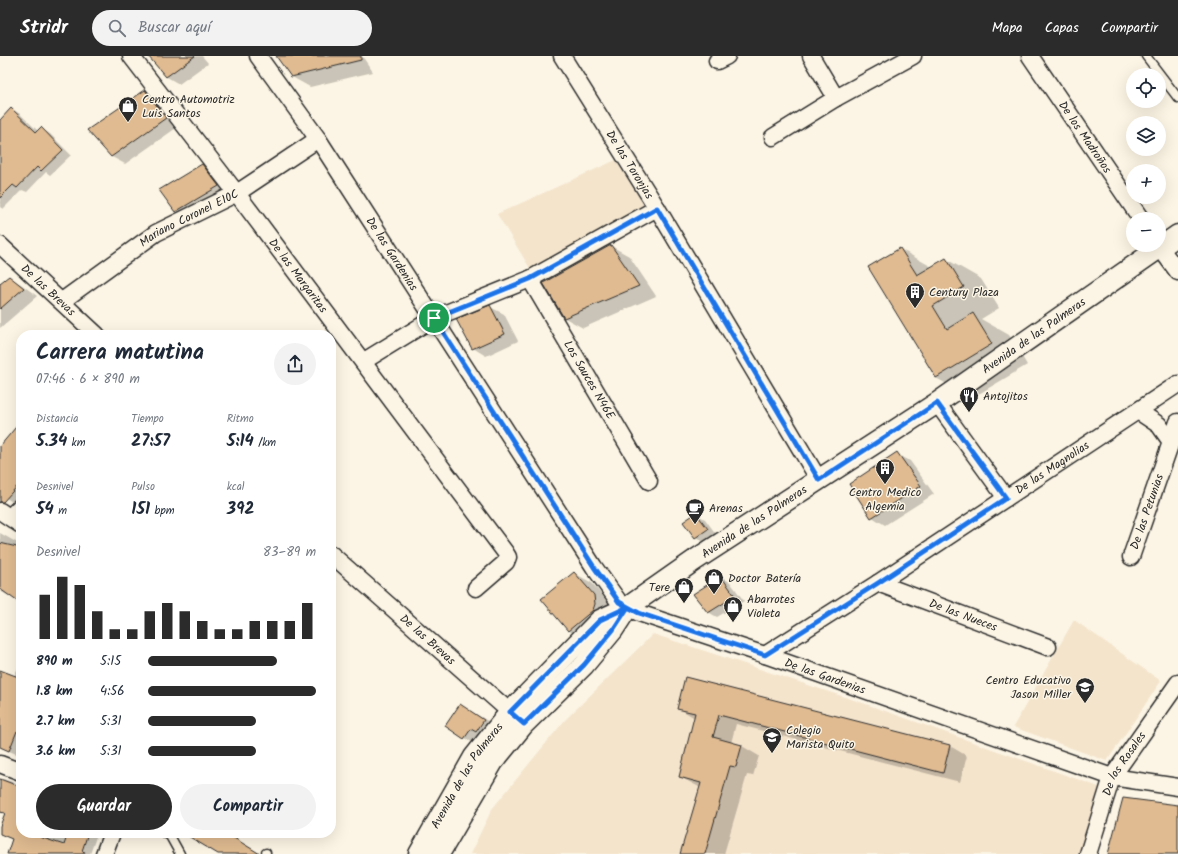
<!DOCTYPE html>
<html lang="es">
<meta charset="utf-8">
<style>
:root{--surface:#fff;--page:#f2f2f3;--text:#1f2937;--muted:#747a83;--accent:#2b2b2b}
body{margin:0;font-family:Kalam,sans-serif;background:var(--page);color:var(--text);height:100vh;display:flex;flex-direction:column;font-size:15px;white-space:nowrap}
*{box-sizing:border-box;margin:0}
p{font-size:13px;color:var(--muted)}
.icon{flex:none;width:22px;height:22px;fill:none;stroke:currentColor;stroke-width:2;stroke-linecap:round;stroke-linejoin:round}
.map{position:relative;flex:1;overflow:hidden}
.panel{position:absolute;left:16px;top:274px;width:320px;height:508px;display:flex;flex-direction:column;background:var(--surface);border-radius:16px;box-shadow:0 4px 16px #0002}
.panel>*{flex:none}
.fabs{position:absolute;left:1126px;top:12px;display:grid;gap:8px}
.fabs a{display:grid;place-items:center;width:40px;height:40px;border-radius:50%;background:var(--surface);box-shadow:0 4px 16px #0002;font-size:20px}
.pin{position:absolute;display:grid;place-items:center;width:34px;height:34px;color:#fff;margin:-17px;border:2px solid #fff;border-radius:50%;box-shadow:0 1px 4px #0007}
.round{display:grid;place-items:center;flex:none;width:42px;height:42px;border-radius:21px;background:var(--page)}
.headline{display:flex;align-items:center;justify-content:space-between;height:68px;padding:0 20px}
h1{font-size:22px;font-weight:600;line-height:30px}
.stats{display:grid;grid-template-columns:repeat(3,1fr);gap:6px;height:68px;padding:4px 20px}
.stats div{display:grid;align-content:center}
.stats b{font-size:17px;font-weight:600}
.stats small{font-size:11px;font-weight:400}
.stats p{font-size:11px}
.chart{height:112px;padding:8px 20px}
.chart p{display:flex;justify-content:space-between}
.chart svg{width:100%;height:72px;margin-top:4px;stroke:var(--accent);stroke-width:6}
.cta{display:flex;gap:8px;margin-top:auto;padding:8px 20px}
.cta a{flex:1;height:46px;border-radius:24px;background:var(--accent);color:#fff;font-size:16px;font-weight:600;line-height:46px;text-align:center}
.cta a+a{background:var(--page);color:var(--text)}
ul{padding:0 20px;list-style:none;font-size:13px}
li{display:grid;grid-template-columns:64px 48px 1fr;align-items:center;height:30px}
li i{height:10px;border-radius:5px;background:var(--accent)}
header{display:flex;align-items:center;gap:24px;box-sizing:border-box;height:56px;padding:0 20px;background:var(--accent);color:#fff}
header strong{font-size:19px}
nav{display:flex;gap:22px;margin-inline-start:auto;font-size:14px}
.search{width:280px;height:36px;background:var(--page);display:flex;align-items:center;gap:10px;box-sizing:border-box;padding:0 14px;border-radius:22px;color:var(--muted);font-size:15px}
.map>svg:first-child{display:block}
.built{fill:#f4e4cc}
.shadow{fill:#0003}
.building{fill:#e0bb91;stroke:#2b2b2b}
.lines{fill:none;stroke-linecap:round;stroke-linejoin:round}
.service-casing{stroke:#2b2b2b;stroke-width:11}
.minor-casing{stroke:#2b2b2b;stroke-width:19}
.tertiary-casing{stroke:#2b2b2b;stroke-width:23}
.service{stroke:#fcf5e5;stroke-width:8}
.minor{stroke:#fcf5e5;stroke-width:16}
.tertiary{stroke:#fcf5e5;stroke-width:20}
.route-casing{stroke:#fff;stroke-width:8}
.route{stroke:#1a73e8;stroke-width:5}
.labels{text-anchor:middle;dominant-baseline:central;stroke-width:3;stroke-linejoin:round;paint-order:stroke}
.poi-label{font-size:12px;fill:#2b2b2b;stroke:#fcf5e5;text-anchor:start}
.street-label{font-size:12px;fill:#2b2b2b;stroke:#fcf5e5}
</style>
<header>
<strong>Stridr</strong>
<div class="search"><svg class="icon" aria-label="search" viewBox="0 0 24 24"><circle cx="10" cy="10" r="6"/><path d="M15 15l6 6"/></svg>Buscar aquí</div>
<nav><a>Mapa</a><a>Capas</a><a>Compartir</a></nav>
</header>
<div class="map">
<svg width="1178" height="798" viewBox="0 0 1178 798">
<rect width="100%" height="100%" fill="#fcf5e5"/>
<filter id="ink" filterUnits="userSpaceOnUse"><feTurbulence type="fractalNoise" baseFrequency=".025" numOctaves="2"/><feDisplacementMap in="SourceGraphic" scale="8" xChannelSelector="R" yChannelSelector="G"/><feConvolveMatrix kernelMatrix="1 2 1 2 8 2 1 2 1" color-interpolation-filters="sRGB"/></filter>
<g filter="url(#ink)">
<g class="built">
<path d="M616 104 645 151 531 214 497 158Z"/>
<path d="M1074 564 1161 625 1107 705 1013 671Z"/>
<path d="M653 578 860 646 1102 732 1081 798H470L492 753 565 664Z"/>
</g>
<g class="shadow">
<path d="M149 0H202L208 7 179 28 167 21Z"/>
<path d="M277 0H362L373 16 310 31 292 21Z"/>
<path d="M145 35 159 43 179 70 125 108 112 101 88 74Z"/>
<path d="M12 53 20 58 38 75 41 72 50 78 71 99 50 119 46 116 27 136 22 134 3 153 0 151V66Z"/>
<path d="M202 109 216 117 232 138 189 163 176 155Z"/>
<path d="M611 190 629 200 656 240 583 272 565 262Z"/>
<path d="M900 193 932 211 946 203 981 223 999 252 981 263 1009 279 1027 309 972 342 936 322Z"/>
<path d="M9 221 22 229 37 240 0 272V228Z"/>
<path d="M490 251 504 258 518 285 486 300 473 292Z"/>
<path d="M21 366V440L14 447 0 438V391Z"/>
<path d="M897 398 910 405 934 438 885 469 872 461Z"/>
<path d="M696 458 705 463 716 478 704 486 696 481Z"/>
<path d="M0 477 21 489 20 493H21V547L9 539V540L0 535Z"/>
<path d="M574 517 592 527 611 550 586 585 568 574Z"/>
<path d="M721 521 730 526 744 545 717 561 708 556Z"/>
<path d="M21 606V700L0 691V615L14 620Z"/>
<path d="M686 622 950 690 967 700 960 726 736 668 731 687 742 690 759 700 753 720 747 719 724 798H681L701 732 680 721 695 662 678 652Z"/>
<path d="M460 649 486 664 509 680 491 697 465 682 446 669Z"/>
<path d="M0 722 21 729V777H101L99 782 96 781 90 798H8L13 784 0 777V773L6 758 0 757Z"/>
<path d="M185 777H240L237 784 257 796 256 798H220Z"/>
</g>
<g class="building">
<path d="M148 0H195L166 21Z"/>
<path d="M276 0H361V4L291 21Z"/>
<path d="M145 34 166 62 111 101 87 74Z"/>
<path d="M11 52 36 76 41 71 63 94 41 115 37 111 17 132 13 129 0 142V64Z"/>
<path d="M202 108 219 130 175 156 159 134Z"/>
<path d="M611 189 639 230 564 262 543 227Z"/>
<path d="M900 192 917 219 946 202 964 231 933 250 947 273 973 257 992 288 936 322 868 211Z"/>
<path d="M9 220 24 232 0 253V227Z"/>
<path d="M490 249 505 278 472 293 456 263Z"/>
<path d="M21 365V426L3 446H0V390Z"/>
<path d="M897 396 921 430 871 462 849 428Z"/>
<path d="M696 457 708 473 695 482 683 466Z"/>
<path d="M0 487 21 492V548L0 533Z"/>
<path d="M574 516 594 539 595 548 593 554 568 575 541 543Z"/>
<path d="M721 520 735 540 708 557 693 538Z"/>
<path d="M0 614 21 622V677L17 675 9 695 0 691Z"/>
<path d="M685 621 950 689 943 717 719 659 713 681 742 689 736 711 730 710 705 798H680L701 727 679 721 695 657 677 653Z"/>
<path d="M460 648 484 664 476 676 471 673 464 683 445 670Z"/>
<path d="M0 723 21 731V777H41L40 781 64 789 68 777H88L82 795 85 796 84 798H7L12 783 0 778V770L5 757 0 756Z"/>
<path d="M1123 742 1178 749V798H1108Z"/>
<path d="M183 777H226L260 798H218Z"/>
</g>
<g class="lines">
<defs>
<g id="service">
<path d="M1146 0 1178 42"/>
<path d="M165 777 170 780 180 798"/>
<path d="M266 798V797"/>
</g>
<g id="minor">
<path id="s1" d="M131 0 241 143 505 496 508 501 506 506 476 532"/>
<path id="s2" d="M258 0 318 83 594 511 619 546 639 557 765 599 1112 721 1178 731"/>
<path id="s3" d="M562 0 657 152 819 424"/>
<path d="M811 0 836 42"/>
<path id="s4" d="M1030 0 1141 163"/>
<path d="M717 5 727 0"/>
<path d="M773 81 836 42 913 0"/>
<path id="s5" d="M0 189 97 279"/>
<path d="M1158 189 1178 216"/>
<path id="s6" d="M530 223 649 425"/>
<path id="s7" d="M62 245 156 177 237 137 318 83"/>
<path d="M364 305 434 262 530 223 657 152"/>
<path d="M937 347 1006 442"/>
<path d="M1138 355 1159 369 1171 386"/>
<path d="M0 455 21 469"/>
<path d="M10 461 21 450"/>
<path id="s8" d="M331 498 518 663"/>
<path id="s9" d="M1131 501 1178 366"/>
<path id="s10" d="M878 527 1048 591"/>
<path id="s11" d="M765 599 878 527 1178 328"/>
<path d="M0 708 21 716"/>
<path d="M104 798 112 777"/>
<path id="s12" d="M1088 798 1112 721 1178 627"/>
</g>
<g id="tertiary">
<path id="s13" d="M419 798 474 701 510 656 600 564 628 551 695 504 937 347 1178 179"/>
<path d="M439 798 493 706 524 668 584 609 613 574 628 551"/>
</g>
</defs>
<use href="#service" class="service-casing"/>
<use href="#minor" class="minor-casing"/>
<use href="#tertiary" class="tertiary-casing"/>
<use href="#service" class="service"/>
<use href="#minor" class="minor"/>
<use href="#tertiary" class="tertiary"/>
</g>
</g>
<g class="lines" filter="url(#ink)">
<defs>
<path id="route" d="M434 262 594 511 619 546 628 551 613 574 584 609 524 668 510 656 600 564 628 551 639 557 765 599 878 527 1006 442 937 347 819 424 657 152 530 223 434 262"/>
</defs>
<use href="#route" class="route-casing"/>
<use href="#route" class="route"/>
</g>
<defs>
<symbol id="shop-pin" viewBox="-11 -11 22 30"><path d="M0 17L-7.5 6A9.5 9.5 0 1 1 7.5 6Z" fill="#2b2b2b" stroke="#fcf5e5"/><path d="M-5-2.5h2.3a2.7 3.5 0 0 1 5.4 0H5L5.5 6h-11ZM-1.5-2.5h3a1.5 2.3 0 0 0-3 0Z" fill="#fff"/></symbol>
<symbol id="building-pin" viewBox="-11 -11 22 30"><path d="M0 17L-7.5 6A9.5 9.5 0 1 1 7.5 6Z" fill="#2b2b2b" stroke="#fcf5e5"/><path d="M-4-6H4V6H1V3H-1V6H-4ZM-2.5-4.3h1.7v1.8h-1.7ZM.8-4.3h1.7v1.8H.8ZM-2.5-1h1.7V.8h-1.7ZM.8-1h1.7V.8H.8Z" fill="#fff"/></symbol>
<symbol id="restaurant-pin" viewBox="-11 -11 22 30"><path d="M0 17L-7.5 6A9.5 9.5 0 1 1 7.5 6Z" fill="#2b2b2b" stroke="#fcf5e5"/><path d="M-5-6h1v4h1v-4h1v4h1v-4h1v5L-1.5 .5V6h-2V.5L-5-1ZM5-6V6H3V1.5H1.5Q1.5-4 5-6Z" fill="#fff"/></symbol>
<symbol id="cafe-pin" viewBox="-11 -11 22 30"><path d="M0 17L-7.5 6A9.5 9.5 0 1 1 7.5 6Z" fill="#2b2b2b" stroke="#fcf5e5"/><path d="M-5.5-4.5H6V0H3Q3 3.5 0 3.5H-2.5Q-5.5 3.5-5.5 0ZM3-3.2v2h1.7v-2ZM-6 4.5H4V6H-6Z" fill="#fff"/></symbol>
<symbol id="school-pin" viewBox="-11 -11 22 30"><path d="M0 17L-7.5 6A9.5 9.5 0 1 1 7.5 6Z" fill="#2b2b2b" stroke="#fcf5e5"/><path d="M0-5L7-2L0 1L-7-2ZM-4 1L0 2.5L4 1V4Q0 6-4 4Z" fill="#fff"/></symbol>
</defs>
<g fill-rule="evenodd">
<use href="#shop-pin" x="117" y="39" width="22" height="30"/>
<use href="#building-pin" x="904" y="225" width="22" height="30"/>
<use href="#restaurant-pin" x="958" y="329" width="22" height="30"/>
<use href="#building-pin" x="874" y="401" width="22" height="30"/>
<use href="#cafe-pin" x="684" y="441" width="22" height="30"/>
<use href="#shop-pin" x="703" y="511" width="22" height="30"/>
<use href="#shop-pin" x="673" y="520" width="22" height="30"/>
<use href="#shop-pin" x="722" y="539" width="22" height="30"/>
<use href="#school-pin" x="1074" y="620" width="22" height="30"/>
<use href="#school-pin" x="761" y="670" width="22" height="30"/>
</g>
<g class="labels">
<g class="poi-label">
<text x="142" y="43">Centro Automotriz<tspan x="142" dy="14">Luis Santos</tspan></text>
<text x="929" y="236">Century Plaza</text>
<text x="983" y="340">Antojitos</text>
<text x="885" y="436" text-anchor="middle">Centro Medico<tspan x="885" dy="14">Algemia</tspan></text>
<text x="709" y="452">Arenas</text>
<text x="728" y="522">Doctor Batería</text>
<text x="670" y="531" text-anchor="end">Tere</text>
<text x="747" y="543">Abarrotes<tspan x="747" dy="14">Violeta</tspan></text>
<text x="1071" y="624" text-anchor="end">Centro Educativo<tspan x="1071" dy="14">Jason Miller</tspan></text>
<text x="786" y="674">Colegio<tspan x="786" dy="14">Marista Quito</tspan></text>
</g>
<g class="street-label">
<text stroke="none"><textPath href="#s4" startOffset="98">De los Madroños</textPath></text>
<text stroke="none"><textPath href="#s3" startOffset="128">De las Toronjas</textPath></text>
<text stroke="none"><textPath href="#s7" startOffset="152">Mariano Coronel E10C</textPath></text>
<text stroke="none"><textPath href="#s2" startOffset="239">De las Gardenias</textPath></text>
<text stroke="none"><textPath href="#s1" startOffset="276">De las Margaritas</textPath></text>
<text stroke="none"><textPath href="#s5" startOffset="66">De las Brevas</textPath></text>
<text stroke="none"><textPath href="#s13" startOffset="817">Avenida de las Palmeras</textPath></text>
<text stroke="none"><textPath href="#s6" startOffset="117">Los Sauces N46E</textPath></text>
<text stroke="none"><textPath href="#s11" startOffset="343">De las Magnolias</textPath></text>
<text stroke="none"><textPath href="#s9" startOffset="48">De las Petunias</textPath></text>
<text stroke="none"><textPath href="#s13" startOffset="481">Avenida de las Palmeras</textPath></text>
<text stroke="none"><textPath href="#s10" startOffset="91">De las Nueces</textPath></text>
<text stroke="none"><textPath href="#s8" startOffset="129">De las Brevas</textPath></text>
<text stroke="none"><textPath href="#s2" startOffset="874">De las Gardenias</textPath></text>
<text stroke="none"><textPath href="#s12" startOffset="98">De los Rosales</textPath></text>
<text stroke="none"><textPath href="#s13" startOffset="92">Avenida de las Palmeras</textPath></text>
</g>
</g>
</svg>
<div class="fabs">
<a><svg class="icon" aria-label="locate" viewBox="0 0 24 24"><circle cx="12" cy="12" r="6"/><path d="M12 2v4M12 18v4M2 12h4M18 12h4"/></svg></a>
<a><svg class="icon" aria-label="layers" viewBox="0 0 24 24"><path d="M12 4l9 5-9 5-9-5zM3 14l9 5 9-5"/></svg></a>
<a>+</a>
<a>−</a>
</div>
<div class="pin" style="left:434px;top:262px;background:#1e9e55"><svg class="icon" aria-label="arrive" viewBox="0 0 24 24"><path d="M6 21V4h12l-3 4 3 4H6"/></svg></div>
<section class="panel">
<div class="headline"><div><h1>Carrera matutina</h1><p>07:46 · 6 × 890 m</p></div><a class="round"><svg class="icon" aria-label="share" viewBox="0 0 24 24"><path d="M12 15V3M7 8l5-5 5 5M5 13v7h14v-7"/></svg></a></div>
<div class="stats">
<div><p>Distancia</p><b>5.34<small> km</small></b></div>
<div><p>Tiempo</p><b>27:57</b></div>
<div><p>Ritmo</p><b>5:14<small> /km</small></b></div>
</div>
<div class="stats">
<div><p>Desnivel</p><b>54<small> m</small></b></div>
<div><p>Pulso</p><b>151<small> bpm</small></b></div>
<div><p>kcal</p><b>392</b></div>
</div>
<div class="chart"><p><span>Desnivel</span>83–89 m</p>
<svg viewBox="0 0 160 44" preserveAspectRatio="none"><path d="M5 44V17M15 44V6M25 44V11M35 44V27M45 44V38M55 44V38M65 44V27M75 44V22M85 44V27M95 44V33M105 44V38M115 44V38M125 44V33M135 44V33M145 44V33M155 44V22"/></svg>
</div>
<ul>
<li><b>890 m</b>5:15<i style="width:77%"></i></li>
<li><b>1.8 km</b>4:56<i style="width:100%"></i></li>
<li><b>2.7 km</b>5:31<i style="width:64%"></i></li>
<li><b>3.6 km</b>5:31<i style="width:64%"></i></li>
</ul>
<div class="cta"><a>Guardar</a><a>Compartir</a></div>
</section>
</div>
